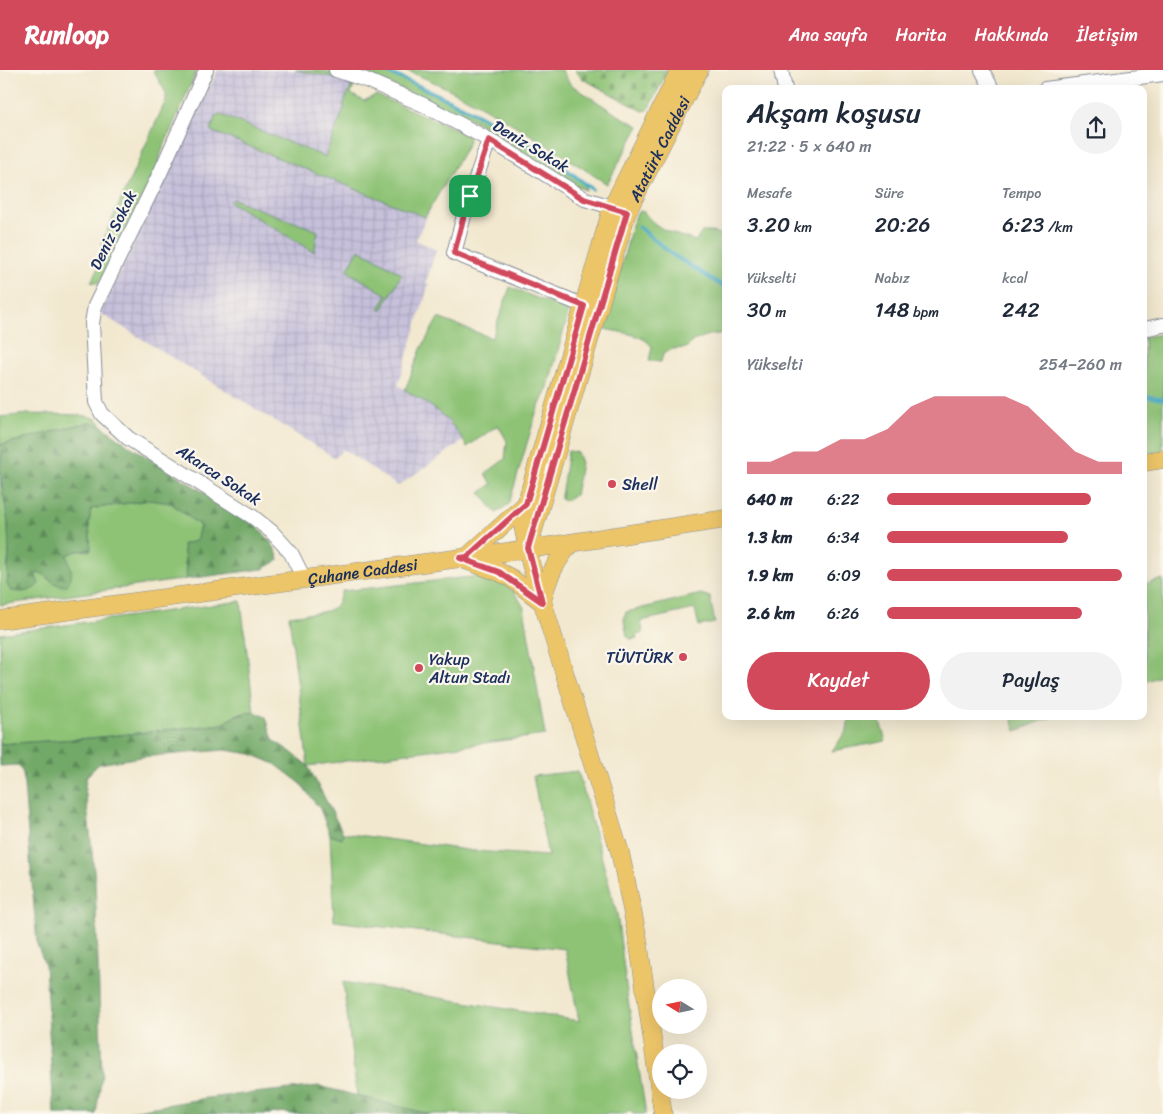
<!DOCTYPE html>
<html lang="tr">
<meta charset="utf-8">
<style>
:root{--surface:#fff;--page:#f2f2f3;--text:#1f2937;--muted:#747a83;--accent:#d1495b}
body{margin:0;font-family:Sriracha,sans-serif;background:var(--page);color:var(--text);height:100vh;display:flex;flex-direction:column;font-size:19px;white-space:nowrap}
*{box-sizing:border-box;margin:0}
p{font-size:16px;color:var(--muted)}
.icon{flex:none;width:28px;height:28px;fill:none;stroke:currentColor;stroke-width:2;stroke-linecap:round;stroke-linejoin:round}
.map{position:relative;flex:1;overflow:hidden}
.sheet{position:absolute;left:722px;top:15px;width:425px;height:635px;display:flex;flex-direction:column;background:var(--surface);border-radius:10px;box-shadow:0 5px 20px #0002}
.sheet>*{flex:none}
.needle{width:32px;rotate:280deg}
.controls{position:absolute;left:652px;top:909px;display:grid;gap:10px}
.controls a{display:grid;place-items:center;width:55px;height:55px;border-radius:50%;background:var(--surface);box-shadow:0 5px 20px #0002;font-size:25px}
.pin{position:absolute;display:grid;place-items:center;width:42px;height:42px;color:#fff;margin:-21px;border-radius:10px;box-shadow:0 2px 8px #0006}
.round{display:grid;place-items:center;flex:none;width:52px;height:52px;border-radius:26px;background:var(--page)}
.head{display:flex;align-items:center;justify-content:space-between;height:85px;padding:0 25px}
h1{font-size:28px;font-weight:600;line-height:38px}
.stats{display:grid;grid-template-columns:repeat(3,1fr);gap:8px;height:85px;padding:5px 25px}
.stats div{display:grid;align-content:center}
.stats b{font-size:21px;font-weight:600}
.stats small{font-size:14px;font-weight:400}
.stats p{font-size:14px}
.chart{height:140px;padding:10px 25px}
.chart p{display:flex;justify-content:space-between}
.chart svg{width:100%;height:90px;margin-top:5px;fill:var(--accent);opacity:.7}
.action{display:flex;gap:10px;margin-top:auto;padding:10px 25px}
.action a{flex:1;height:58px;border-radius:30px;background:var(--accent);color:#fff;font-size:20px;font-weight:600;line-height:58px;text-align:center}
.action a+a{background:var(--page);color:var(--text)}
ul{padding:0 25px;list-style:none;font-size:16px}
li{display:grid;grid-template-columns:80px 60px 1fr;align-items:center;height:38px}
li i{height:12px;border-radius:6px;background:var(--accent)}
header{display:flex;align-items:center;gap:30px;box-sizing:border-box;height:70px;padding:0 25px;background:var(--accent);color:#fff}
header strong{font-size:24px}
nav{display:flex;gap:28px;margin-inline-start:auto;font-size:18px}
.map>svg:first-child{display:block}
.industrial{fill:url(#industrial-grid)}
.green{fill:#8ec376;stroke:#54796a}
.forest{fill:url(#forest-firs);stroke:#466c62}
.cemetery{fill:url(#cemetery-stones);stroke:#54796a}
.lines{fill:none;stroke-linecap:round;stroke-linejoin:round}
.stream{stroke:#44a9c4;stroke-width:4}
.minor-casing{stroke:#868c96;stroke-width:16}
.major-casing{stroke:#868c96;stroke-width:19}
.minor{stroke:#fff;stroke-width:14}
.major{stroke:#edc569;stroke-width:18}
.route-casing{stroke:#fff;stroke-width:10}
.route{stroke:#d1495b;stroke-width:6}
.poi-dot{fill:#d1495b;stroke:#fbf7ec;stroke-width:2}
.labels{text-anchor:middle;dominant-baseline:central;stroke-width:4.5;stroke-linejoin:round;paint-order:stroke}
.street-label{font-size:16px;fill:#1b2f5e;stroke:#fbf7ec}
.poi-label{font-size:16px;fill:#1b2f5e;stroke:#fbf7ec;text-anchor:start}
</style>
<header>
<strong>Runloop</strong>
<nav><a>Ana sayfa</a><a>Harita</a><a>Hakkında</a><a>İletişim</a></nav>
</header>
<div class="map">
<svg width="1163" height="1044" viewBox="0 0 1163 1044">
<defs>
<pattern id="industrial-grid" width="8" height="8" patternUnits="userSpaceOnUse" patternTransform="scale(1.25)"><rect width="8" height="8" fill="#c6c0da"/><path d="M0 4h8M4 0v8" fill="none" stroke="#aaa5be"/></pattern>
<pattern id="forest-firs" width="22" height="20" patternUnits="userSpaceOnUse" patternTransform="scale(1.25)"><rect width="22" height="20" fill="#72a967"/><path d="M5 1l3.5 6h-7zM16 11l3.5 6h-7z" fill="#5d8a58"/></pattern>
<pattern id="cemetery-stones" width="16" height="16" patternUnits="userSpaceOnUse" patternTransform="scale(1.25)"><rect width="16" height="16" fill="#8ec376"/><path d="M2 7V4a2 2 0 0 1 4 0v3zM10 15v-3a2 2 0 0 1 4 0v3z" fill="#739f64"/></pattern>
</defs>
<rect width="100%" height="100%" fill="#fbf7ec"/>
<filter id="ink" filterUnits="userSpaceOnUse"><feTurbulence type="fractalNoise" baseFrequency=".02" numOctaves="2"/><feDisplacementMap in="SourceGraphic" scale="10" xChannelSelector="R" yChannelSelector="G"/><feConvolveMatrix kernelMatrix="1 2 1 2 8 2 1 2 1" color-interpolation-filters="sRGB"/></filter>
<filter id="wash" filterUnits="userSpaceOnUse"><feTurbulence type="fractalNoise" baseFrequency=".0096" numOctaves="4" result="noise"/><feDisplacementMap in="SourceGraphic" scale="20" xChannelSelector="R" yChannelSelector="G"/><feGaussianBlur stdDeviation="1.12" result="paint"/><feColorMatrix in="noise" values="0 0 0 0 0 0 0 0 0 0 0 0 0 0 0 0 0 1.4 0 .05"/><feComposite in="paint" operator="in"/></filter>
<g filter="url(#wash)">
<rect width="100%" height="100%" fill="#f2e8cf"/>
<path class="industrial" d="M218 0H316L344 6 355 14 325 87 430 139 416 170 436 180 426 213 429 214 398 315 442 343 459 362 463 371 398 416 343 379 335 388 100 243Z"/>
<g class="green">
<path d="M153 0H197L161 83 157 102 102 208 99 213 91 212 109 176 101 174 166 30V23Z"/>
<path d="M295 0C310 0 347 0 355 14L351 24 364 31 376 25 460 61 468 66 469 72 425 147 211 61 215 47 219 44 325 87 345 36 343 35 352 15 343 9Z"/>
<path d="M356 0H380L457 35 479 46 579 110 586 117V120L578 117 473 50Z"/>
<path d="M405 0H562L570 14 616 44 639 56 607 114C542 72 478 28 405 0Z"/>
<path d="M233 129 318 161 314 182 230 132Z"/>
<path d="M640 141 644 142C656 160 676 165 696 171L702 162H713L726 166V261L719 264 708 265 693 271 686 278 672 279 663 284 661 292 649 291 652 277C643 263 620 263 605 259L632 155 637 143Z"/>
<path d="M359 179 402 204 381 241 379 239 387 225 347 201Z"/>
<path d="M510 217 569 241 548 317 536 343 509 434 496 443 480 423 492 414 485 404 505 389 507 371 498 355 467 377C450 347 435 338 405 320L421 279 438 248 492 268Z"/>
<path d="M1163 264V382L1144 384V267Z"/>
<path d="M28 344C41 345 89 342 98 350 100 352 101 354 102 356L90 352 0 375V347Z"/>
<path d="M0 381H2L0 403 8 452 9 485 7 498 36 506 37 502 43 503 49 510 69 494 66 485 76 481 91 480 89 454 91 439 149 430 171 433 200 456 196 471 183 474 187 509 0 535Z"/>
<path d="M568 381 577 382 581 393 575 425C570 429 567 431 561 429V426Z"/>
<path d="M1144 505 1147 514 1163 509V605L1144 612Z"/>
<path d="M480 506C502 506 515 520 524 538L545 665 308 696 289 546C300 544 324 544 333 538 338 535 340 527 342 521Z"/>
<path d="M701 524 710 527 715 553 699 556 695 539 641 551 643 563 636 565 637 568 630 569 627 566 624 550 626 542Z"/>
<path d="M241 531 254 642 238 644 223 654 91 668 0 674V564Z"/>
<path d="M849 646H878L886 671 832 681 847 660Z"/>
<path d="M1011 646H1055L1016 661Z"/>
<path d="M578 701 617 844 627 923 646 1044H633L629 1040 625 1044H429L357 1026 343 912 579 951 565 879 334 851 330 765 342 769 343 763 474 781 548 786 533 706Z"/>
</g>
<g class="forest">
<path d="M90 352 102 356 133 378 256 455C266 466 276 476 279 490L263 499 187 509 183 474 196 471 200 456 171 433 149 430 91 439 89 454 91 480 76 481 67 485C70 499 76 503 66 516 51 516 50 506 38 502L36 506 39 514C31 522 23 523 11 521L7 515 9 485 8 452 0 403 2 381H0V375Z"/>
<path d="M254 642 266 647 273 670 291 682 308 696 343 763 342 769 330 765 320 739 300 713 275 694 251 684 225 680 141 687 99 694 87 706 85 716 95 810 102 1004 96 1044H54L45 895 37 874 23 703 18 695 0 696V674L91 668 223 654 238 644Z"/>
<path d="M319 1016 429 1044H290L283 1042 269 1044H129L131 1041 206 1028Z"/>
</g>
<path class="cemetery" d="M575 0H668L648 40 643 41 583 9Z"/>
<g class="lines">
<g class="stream">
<path d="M381 0C456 30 528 68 592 119"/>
<path d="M639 157 673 185 726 218"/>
<path d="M1144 326 1163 329"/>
</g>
</g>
</g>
<g filter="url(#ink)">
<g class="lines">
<defs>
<g id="minor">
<path d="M206 0 161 101 95 236 92 253 96 332 102 344 128 368 253 447 272 462 291 483 304 509"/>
<path d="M336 0 366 10 424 35 495 73 585 129 622 140"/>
<path d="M781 0 785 19"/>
<path d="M982 0 992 19"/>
<path d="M1045 19 1163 4"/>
<path d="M489 70 466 138 454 183 592 239"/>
<path d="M1144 259 1163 255"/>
</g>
<g id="major">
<path d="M1144 392 1163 389"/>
<path id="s1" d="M529 475 627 142 699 0"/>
<path d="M467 487 526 434"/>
<path d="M465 490 499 502 511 508 542 532C547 508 556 491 571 473"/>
<path id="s2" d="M0 550 550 476 726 449"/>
<path d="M663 1044 638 869 620 782 531 495 522 451 526 434 612 138 680 0"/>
</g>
</defs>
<use href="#minor" class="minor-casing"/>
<use href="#major" class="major-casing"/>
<use href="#minor" class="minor"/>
<use href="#major" class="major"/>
</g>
</g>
<g class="lines" filter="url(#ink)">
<defs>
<path id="route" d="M489 70 584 129 627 142 528 478 542 532 499 502 460 488 467 487 526 434 584 236 454 183 466 138Z"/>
</defs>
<use href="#route" class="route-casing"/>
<use href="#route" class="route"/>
</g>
<g class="poi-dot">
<circle cx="612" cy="414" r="5"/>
<circle cx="683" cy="587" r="5"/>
<circle cx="419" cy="598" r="5"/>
</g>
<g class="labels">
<g class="street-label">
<text transform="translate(531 76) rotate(31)">Deniz Sokak</text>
<text stroke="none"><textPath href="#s1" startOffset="418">Atatürk Caddesi</textPath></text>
<text transform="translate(113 160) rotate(-64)">Deniz Sokak</text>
<text transform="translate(219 405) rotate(33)">Akarca Sokak</text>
<text stroke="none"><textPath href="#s2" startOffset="366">Çuhane Caddesi</textPath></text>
</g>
<g class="poi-label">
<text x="622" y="414">Shell</text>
<text x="673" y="587" text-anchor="end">TÜVTÜRK</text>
<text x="429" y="589">Yakup<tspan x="429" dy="18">Altun Stadı</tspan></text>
</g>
</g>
</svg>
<div class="controls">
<a><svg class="needle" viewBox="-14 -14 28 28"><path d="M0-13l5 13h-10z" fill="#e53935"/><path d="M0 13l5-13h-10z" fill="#747a83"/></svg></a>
<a><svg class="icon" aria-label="locate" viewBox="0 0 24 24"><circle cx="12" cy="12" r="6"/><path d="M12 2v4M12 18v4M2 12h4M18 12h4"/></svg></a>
</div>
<div class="pin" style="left:470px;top:126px;background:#1e9e55"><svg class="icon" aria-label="arrive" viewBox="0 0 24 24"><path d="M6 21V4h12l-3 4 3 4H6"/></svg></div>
<section class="sheet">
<div class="head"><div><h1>Akşam koşusu</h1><p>21:22 · 5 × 640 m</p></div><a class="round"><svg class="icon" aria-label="share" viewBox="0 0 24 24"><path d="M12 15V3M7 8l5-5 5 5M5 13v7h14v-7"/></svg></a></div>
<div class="stats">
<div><p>Mesafe</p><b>3.20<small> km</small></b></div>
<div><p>Süre</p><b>20:26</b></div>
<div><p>Tempo</p><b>6:23<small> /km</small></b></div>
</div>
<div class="stats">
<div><p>Yükselti</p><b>30<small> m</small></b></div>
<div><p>Nabız</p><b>148<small> bpm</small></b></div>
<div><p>kcal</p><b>242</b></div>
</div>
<div class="chart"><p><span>Yükselti</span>254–260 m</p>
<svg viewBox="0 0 160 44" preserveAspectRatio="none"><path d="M0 44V38L10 38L20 33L30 33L40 27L50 27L60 22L70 11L80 6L90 6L100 6L110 6L120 11L130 22L140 33L150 38L160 38V44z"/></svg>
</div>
<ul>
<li><b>640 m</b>6:22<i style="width:87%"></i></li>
<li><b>1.3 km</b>6:34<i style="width:77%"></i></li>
<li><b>1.9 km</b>6:09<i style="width:100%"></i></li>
<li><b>2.6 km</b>6:26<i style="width:83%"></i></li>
</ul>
<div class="action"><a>Kaydet</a><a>Paylaş</a></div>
</section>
</div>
